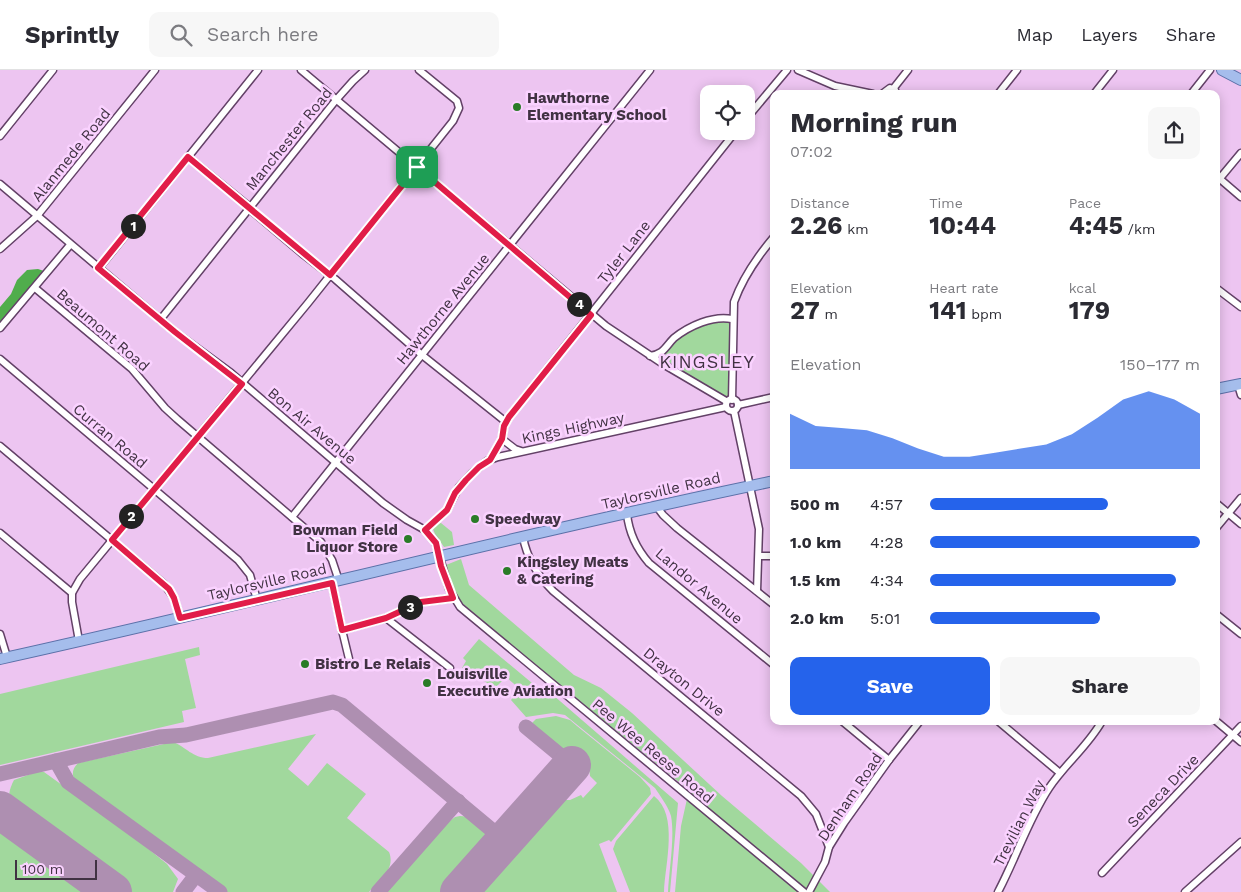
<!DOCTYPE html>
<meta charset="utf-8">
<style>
:root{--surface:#fff;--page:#f7f7f7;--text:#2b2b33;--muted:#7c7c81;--line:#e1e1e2;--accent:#2563eb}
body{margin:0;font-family:"Work Sans",sans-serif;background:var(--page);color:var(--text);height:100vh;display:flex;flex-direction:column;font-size:19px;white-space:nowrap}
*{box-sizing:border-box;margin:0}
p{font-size:16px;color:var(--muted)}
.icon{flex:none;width:28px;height:28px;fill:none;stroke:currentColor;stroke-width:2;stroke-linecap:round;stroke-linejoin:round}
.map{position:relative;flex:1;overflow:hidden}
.sheet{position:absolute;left:770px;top:20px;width:450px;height:635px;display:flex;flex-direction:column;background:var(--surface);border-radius:10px;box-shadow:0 2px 12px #0003}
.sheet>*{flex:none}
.controls{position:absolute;left:700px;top:15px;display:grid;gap:10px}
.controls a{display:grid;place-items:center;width:55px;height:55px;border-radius:10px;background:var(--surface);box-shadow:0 2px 12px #0003;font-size:25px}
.scale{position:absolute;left:15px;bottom:12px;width:82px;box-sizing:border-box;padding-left:5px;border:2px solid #413243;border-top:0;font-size:14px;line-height:18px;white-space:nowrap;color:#413243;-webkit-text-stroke:4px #fad2ff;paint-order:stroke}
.pin{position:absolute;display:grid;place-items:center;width:42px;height:42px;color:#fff;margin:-21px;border-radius:10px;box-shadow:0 2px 8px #0006}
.km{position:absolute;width:25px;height:25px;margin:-12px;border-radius:50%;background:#222;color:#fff;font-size:14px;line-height:25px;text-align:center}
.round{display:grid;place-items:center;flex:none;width:52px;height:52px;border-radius:10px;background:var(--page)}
.overview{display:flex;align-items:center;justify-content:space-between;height:85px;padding:0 20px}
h1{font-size:28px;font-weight:700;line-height:38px}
.metrics{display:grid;grid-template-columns:repeat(3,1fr);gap:8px;height:85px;padding:5px 20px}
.metrics div{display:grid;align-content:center}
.metrics b{font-size:25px;font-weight:700}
.metrics small{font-size:14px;font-weight:400}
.metrics p{font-size:14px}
.chart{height:140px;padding:10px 20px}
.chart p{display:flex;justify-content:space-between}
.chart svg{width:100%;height:90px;margin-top:5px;fill:var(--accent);opacity:.7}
.button{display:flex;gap:10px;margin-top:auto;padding:10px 20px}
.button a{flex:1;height:58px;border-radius:10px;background:var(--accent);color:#fff;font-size:20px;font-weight:700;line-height:58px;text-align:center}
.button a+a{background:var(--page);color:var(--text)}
ul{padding:0 20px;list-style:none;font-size:16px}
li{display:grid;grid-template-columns:80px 60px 1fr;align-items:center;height:38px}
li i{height:12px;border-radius:6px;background:var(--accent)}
header{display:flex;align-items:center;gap:30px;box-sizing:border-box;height:70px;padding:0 25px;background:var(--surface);border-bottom:1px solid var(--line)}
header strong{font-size:24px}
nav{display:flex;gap:28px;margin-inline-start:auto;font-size:18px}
.search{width:350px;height:45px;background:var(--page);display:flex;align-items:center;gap:12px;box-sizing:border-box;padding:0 18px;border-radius:10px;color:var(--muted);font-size:19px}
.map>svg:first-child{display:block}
.green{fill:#a1d89d}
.forest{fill:#50ad4c}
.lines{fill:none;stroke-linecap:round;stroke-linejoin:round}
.taxiway{stroke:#ae8fb1;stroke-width:15}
.runway{stroke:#ae8fb1;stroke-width:38}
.minor-casing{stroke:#634167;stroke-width:9}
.primary-casing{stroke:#5b70a8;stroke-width:12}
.minor{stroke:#fff;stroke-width:6}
.primary{stroke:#a5bdec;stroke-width:10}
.route-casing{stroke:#fff;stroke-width:10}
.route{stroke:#e11d48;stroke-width:6}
.poi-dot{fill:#2a7c27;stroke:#fad2ff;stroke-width:2}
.labels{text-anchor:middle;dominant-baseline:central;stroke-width:5;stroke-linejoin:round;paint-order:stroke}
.poi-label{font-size:15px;font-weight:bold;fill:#413243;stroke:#fad2ff;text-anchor:start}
.street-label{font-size:15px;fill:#413243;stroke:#fad2ff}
.quarter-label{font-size:18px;letter-spacing:1px;fill:#413243;stroke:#fad2ff}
</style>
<header>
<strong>Sprintly</strong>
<div class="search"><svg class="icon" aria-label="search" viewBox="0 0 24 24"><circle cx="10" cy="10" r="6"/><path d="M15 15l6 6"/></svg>Search here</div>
<nav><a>Map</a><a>Layers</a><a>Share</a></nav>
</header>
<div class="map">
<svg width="1241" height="822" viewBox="0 0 1241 822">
<rect width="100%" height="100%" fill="#edc5f1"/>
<g class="green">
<path d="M720 251H727L730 254 729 323 728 326 726 327 667 293C657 269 703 255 720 251Z"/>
<path d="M441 453 452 462 454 475 444 477 435 464 433 459 436 454Z"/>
<path d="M461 489 469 515 574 605 601 618 632 643 722 726 801 793 830 822H675L681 756 689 720 485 555 452 523 446 495Z"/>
<path d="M479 569 550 628 553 625 678 733 670 822H668C669 800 675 767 671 746 668 736 660 726 655 718L565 645 553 643 526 647 511 630 520 619 506 607 495 618 481 609 470 611 462 603 464 601 462 598 466 591 463 588Z"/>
<path d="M199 577 200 585 185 589 196 638 182 641 184 652 0 695V624Z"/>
<path d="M556 646 570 650 577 656 640 707 650 718 651 724 611 772 609 770 599 774 617 822H474L556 730H570L581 725 583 728 597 713 590 706 589 697 582 687 575 682 562 681 532 653 536 649Z"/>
<path d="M316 664 288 699 308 716 327 693 366 724 347 748 389 782C396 799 379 811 369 822H227L81 718C73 710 69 702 78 693L173 672C186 677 193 688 208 688Z"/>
<path d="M39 701 44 702 130 764 167 794 178 809 173 822H132L13 736C7 726 9 720 14 710Z"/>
<path d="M654 726C679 745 665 794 664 822H630L613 779 616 771Z"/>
<path d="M460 746C468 746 474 750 480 756 484 759 488 765 488 769 489 783 458 811 449 822H386L445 755 455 747Z"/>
<path d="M0 751 99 822H0Z"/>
</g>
<path class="forest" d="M38 199 44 201 0 254V237L11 224 17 210 27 200Z"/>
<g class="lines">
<g class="taxiway">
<path d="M526 657 572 695"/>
<path d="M56 691 68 712 220 822"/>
<path d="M0 704 159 667 186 665 333 632 342 635 505 771"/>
<path d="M183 822 196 805"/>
<path d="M378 822 458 731"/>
</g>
<g class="runway">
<path d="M0 740 113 822"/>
<path d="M459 822 572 695"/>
</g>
<defs>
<g id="minor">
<path d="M301 0 606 256 663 294 726 331"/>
<path d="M798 0 835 16 873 24"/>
<path d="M893 19 908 0"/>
<path d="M882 24 890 18 895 20 896 24"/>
<path d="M998 24 1017 0"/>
<path d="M1094 24 1113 0"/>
<path d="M1191 24 1210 0"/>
<path d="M746 49 787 0"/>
<path d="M0 66 53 0"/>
<path d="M188 87 246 134 252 141 304 185 335 209 422 285 506 352"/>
<path d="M1220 109 1241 127"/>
<path d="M1216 113 1241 83"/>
<path d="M0 114 175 262 231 303 383 433 407 450 425 460 435 471 449 519 460 537 804 822"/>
<path d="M0 179 37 146 155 0"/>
<path d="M99 198 258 0"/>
<path d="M35 218 132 299 165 338 177 349 321 472 332 490 339 511"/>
<path d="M1216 218 1241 237"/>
<path d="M160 250 336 30 353 11 365 0"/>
<path d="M0 258 70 175"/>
<path d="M650 286C664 284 665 277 674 268 689 256 713 245 732 249"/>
<path d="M0 289 238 490 250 505 257 530"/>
<path d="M1238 315 1241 325"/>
<circle cx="732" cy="335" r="6"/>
<path d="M732 330 734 232C743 207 757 187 774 167"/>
<path d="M738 335 774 327"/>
<path d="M734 341 759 459 757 521"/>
<path d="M502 369 515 379 521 381"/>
<path d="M0 376 164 514 174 528 180 548"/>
<path d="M490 390 502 369 504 356 509 347 736 61"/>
<path d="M1216 433 1241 454"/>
<path d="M657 437 663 445 677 458 774 535"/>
<path d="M627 444C629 463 636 478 649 493L774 595"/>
<path d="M292 447 650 0"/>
<path d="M1216 458 1241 428"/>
<path d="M425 460 447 440 459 417 472 403 487 391 498 387 726 337"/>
<path d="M0 463 72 523"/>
<path d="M523 467C527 489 538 506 553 521L801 726 816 744 829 777"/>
<path d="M759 486H774"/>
<path d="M332 513 342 560"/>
<path d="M1216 544 1241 564"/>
<path d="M386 548 450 598"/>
<path d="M0 564 7 587"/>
<path d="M79 571 72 532V523L80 509 308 233 453 51 459 38 457 31 419 0"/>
<path d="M350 593 342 560 386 548 421 532 453 528"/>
<path d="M842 651 889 690"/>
<path d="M998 651 1060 703"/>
<path d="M1216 651 1241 672"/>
<path d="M1102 803 1241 656"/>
<path d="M809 822 825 792 829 777 844 753 889 690 920 651"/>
<path d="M998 822C1016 788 1028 750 1049 718 1065 694 1088 676 1102 651"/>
<path d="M1185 822 1241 772"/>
</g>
<g id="primary">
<path d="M1222 0 1241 10"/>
<path d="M1216 319 1241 314"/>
<path d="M0 589C258 532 515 465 774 411"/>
</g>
</defs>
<use href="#minor" class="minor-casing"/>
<use href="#primary" class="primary-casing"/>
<use href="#minor" class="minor"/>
<use href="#primary" class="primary"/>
</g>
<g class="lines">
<defs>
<path id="route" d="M188 87 330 205 417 97 591 245 509 347 504 356 502 369 490 390 479 397 466 410 455 423 447 440 425 460 436 473 441 496 453 528 421 532 386 548 342 560 332 513 180 548 174 528 169 519 112 470 242 314 175 262 98 198Z"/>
</defs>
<use href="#route" class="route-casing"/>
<use href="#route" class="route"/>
</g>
<g class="poi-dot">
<circle cx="517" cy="37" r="5"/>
<circle cx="475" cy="449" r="5"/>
<circle cx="408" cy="469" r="5"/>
<circle cx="507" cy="501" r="5"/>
<circle cx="305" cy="594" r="5"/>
<circle cx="427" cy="613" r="5"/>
</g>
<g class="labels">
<g class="poi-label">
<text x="527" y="28">Hawthorne<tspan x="527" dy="17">Elementary School</tspan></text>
<text x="485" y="449">Speedway</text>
<text x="398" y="460" text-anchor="end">Bowman Field<tspan x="398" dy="17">Liquor Store</tspan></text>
<text x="517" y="492">Kingsley Meats<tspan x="517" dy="17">&amp; Catering</tspan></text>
<text x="315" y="594">Bistro Le Relais</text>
<text x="437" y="604">Louisville<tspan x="437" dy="17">Executive Aviation</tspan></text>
</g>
<g class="street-label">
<text transform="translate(289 69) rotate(-51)">Manchester Road</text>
<text transform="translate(71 85) rotate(-51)">Alanmede Road</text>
<text transform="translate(624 182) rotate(-52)">Tyler Lane</text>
<text transform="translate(443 239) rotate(-51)">Hawthorne Avenue</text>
<text transform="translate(103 260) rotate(41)">Beaumont Road</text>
<text transform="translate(312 356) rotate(40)">Bon Air Avenue</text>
<text transform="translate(573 358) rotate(-12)">Kings Highway</text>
<text transform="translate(110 366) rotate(40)">Curran Road</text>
<text transform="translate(661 421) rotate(-13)">Taylorsville Road</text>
<text transform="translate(267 512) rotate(-13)">Taylorsville Road</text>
<text transform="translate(699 516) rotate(40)">Landor Avenue</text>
<text transform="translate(684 612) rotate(39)">Drayton Drive</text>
<text transform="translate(653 681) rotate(40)">Pee Wee Reese Road</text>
<text transform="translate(1163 721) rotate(-46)">Seneca Drive</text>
<text transform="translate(850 727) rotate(-56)">Denham Road</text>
<text transform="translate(1019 753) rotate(-63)">Trevilian Way</text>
</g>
<g class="quarter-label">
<text x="707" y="291">KINGSLEY</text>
</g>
</g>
</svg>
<div class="controls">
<a><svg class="icon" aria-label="locate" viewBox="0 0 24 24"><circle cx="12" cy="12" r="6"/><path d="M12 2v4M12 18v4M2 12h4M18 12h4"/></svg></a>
</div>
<div class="scale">100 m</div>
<div class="pin" style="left:417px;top:97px;background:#1e9e55"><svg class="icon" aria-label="arrive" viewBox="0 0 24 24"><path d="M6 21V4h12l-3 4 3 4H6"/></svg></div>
<b class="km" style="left:133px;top:156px">1</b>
<b class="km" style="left:131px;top:446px">2</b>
<b class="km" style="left:410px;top:537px">3</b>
<b class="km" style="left:579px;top:234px">4</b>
<section class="sheet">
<div class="overview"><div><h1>Morning run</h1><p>07:02</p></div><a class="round"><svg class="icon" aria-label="share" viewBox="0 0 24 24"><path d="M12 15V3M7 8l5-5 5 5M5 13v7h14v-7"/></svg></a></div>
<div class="metrics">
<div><p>Distance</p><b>2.26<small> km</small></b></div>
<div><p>Time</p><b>10:44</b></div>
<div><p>Pace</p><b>4:45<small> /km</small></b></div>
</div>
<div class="metrics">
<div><p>Elevation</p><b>27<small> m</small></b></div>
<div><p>Heart rate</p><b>141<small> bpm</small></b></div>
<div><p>kcal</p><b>179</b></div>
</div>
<div class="chart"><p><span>Elevation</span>150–177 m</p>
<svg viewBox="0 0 160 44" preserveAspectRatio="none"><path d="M0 44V17L10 23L20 24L30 25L40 29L50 34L60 38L70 38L80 36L90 34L100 32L110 27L120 19L130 10L140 6L150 10L160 17V44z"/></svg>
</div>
<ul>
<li><b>500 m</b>4:57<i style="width:66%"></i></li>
<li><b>1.0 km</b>4:28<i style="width:100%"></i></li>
<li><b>1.5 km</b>4:34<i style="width:91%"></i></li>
<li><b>2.0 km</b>5:01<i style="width:63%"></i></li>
</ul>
<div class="button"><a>Save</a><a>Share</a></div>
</section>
</div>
